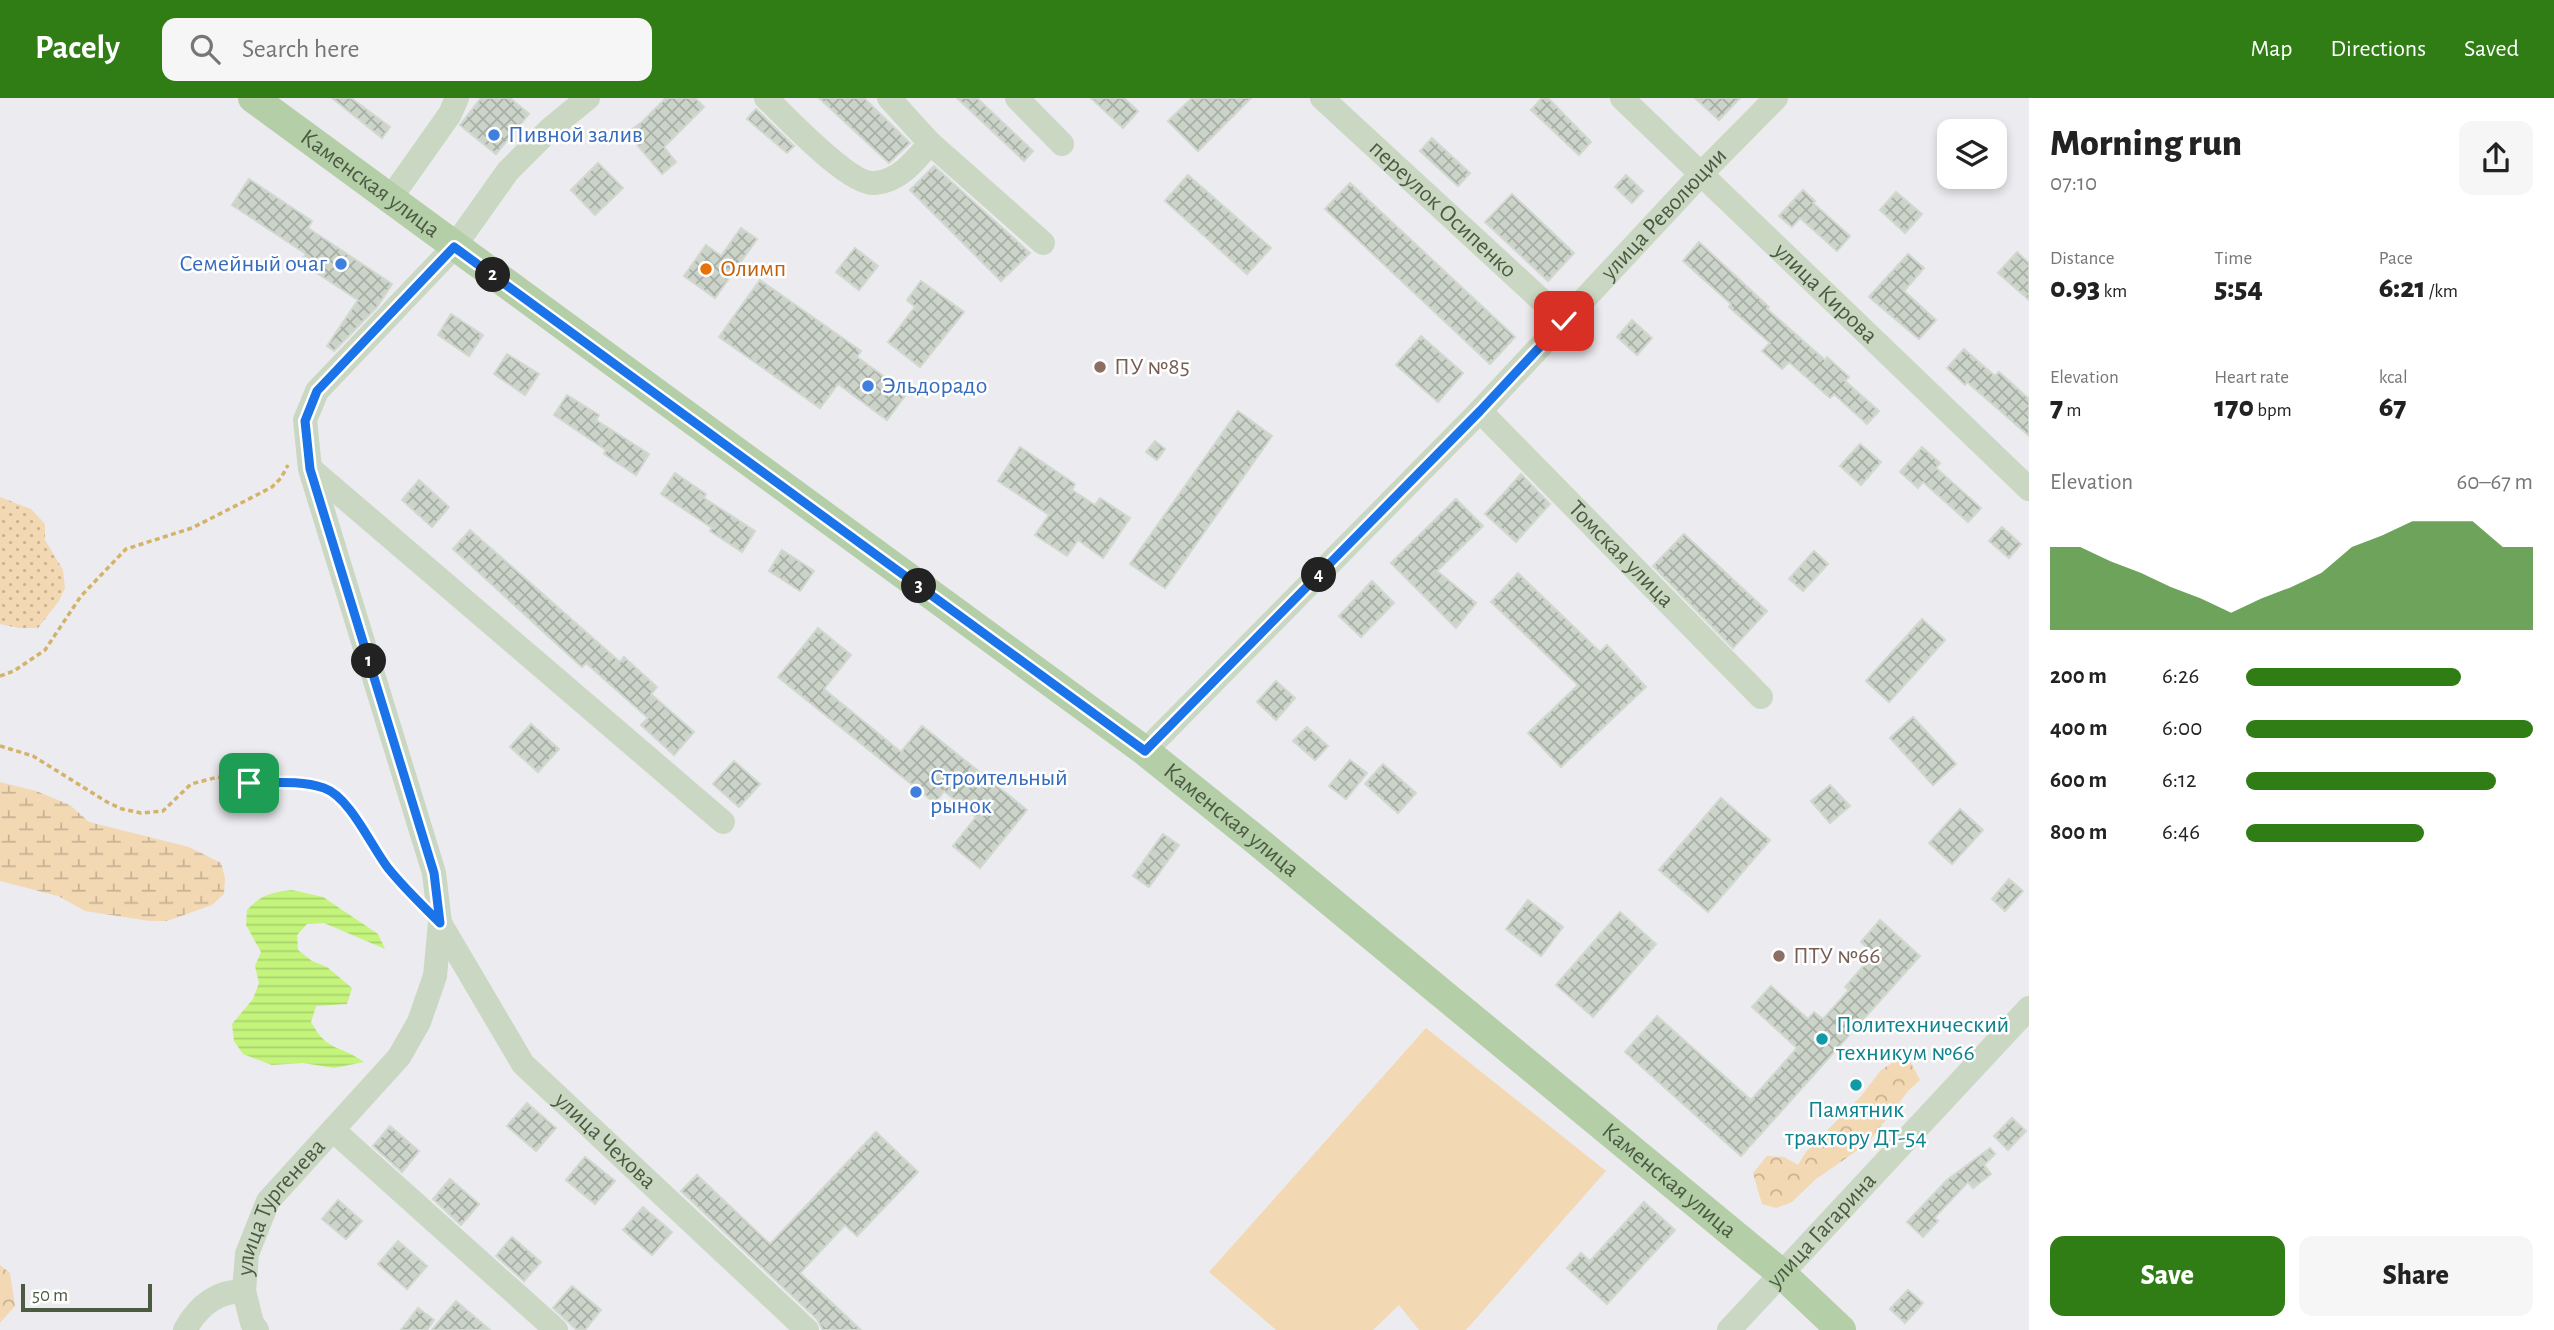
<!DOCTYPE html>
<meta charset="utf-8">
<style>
:root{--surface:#fff;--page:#f6f6f6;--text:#222;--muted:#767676;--accent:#307d16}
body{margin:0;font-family:"Alegreya Sans",sans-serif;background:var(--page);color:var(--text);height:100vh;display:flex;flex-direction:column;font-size:26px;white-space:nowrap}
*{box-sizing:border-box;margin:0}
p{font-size:23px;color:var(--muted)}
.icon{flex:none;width:38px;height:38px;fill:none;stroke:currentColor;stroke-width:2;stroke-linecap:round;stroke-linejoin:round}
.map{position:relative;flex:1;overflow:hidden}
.drawer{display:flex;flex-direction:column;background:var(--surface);width:525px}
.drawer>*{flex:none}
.fabs{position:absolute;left:1937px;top:21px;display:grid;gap:14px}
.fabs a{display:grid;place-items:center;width:70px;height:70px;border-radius:14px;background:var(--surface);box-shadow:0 4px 10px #0003;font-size:35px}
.scale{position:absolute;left:21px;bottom:18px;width:131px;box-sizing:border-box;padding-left:7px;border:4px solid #4b5b42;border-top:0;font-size:19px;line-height:24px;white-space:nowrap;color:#4b5b42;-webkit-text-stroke:5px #fff;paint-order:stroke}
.pin{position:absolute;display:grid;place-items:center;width:60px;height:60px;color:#fff;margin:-30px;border-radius:14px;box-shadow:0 4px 10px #0006}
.km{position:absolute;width:35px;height:35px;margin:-18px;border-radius:50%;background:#222;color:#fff;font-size:19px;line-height:35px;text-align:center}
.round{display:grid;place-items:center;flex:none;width:74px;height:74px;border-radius:14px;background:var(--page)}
.overview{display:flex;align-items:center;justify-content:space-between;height:119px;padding:0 21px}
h1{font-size:38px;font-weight:800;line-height:52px}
.metrics{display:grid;grid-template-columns:repeat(3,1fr);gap:10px;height:119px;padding:7px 21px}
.metrics div{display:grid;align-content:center}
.metrics b{font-size:30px;font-weight:800}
.metrics small{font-size:19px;font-weight:400}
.metrics p{font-size:19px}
.chart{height:196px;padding:14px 21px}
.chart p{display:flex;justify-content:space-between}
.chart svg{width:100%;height:126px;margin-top:7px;fill:var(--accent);opacity:.7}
.cta{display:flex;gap:14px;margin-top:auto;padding:14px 21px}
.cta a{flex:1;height:80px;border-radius:14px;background:var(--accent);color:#fff;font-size:28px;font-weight:800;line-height:80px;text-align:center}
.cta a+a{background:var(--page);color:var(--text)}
ul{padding:0 21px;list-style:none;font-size:23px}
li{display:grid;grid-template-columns:112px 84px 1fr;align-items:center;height:52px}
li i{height:18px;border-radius:9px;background:var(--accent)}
header{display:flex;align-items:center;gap:42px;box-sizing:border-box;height:98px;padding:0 35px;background:var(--accent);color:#fff}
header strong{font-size:33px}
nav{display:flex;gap:38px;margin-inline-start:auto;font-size:24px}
.search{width:490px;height:63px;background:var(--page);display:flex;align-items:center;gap:18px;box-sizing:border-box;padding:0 24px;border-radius:14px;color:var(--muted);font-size:26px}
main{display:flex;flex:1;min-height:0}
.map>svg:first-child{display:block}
.grass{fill:url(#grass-dots)}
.forest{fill:url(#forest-crowns)}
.wetland{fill:url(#wetland-marsh)}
.pitch{fill:#f3d8b4}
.water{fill:url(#water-rules)}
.building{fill:url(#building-cross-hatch);stroke:#d0d8cf;stroke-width:2}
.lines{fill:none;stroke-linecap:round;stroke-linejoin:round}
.path{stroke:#d3b369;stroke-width:3.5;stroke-dasharray:5 3.5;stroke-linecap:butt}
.minor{stroke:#cad8c3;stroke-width:24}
.major{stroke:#b4cea8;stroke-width:30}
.route-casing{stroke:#fff;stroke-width:14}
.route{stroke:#1a73e8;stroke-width:9}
.shop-dot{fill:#3f7fe0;stroke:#fff;stroke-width:2.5}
.food-dot{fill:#e8710a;stroke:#fff;stroke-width:2.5}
.education-dot{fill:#8d6e63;stroke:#fff;stroke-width:2.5}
.culture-dot{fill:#0f9aa8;stroke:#fff;stroke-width:2.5}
.labels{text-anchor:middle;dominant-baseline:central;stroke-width:5;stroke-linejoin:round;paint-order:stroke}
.shop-label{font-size:24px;fill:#366cbe;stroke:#fff;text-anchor:start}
.street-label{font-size:24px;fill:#4b5b42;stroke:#fff}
.food-label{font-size:24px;fill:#c56008;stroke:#fff;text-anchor:start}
.education-label{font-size:24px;fill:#785e54;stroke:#fff;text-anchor:start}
.culture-label{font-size:24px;fill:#0d838f;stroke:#fff;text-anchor:start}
</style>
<header>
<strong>Pacely</strong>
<div class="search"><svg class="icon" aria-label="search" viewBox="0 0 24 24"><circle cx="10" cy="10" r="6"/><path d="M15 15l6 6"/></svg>Search here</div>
<nav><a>Map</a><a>Directions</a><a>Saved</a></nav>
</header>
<main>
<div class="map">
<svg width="2029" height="1232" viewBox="0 0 2029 1232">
<defs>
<pattern id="grass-dots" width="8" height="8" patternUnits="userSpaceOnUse" patternTransform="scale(1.75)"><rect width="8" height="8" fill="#f3d8b4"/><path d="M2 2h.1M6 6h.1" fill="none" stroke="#c7b294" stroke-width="1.8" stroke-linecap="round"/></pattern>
<pattern id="forest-crowns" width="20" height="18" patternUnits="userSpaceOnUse" patternTransform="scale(1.75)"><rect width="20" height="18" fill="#f3d8b4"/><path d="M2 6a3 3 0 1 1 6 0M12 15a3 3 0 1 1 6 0" fill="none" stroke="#c7b294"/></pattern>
<pattern id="wetland-marsh" width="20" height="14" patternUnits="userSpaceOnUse" patternTransform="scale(1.75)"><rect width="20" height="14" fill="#f3d8b4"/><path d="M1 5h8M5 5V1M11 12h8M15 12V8" fill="none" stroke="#c7b294"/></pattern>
<pattern id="water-rules" width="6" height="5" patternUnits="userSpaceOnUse" patternTransform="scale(1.75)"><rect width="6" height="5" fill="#c4f47c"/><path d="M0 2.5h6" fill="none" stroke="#aad36c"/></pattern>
<pattern id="building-cross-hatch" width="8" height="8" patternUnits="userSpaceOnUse" patternTransform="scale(1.75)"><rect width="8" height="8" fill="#ccd4ca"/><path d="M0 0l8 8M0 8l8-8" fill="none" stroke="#a8afa6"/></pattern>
</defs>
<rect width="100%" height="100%" fill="#ecebef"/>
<path class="grass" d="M0 399 31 411 45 426V442L63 472 65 490 59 503 38 530H19L0 526Z"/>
<g class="forest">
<path d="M1906 956 1920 982 1908 993 1868 1045 1816 1081 1792 1104 1776 1110 1762 1106 1753 1075 1767 1058 1784 1059 1798 1067 1806 1054 1862 997 1881 972Z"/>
<path d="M0 1167 10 1175 15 1208 0 1225Z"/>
</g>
<path class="wetland" d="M0 684 36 693 70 707 89 724 189 749 221 765 225 780 224 796 212 807 167 823H150L85 813 58 798 0 783Z"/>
<path class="pitch" d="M1426 930 1606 1073 1466 1232H1419L1399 1207 1373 1232H1276L1209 1174Z"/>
<path class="water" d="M292 792 323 799 378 836 385 851 324 825 307 826 297 837 298 852 312 863 327 869 352 890 347 906 316 908 311 924C328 955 339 946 364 964L334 970 303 965 272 967 243 956 234 943 232 926 253 901 259 885 255 868 261 854 246 827 247 812C261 797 272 794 292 792Z"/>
<g class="building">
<path d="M332 0H351L390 29 382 40Z"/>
<path d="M481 0H510L529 16 496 56 460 27Z"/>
<path d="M666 0H695L704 9 664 49 676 64 662 76 627 35 642 24Z"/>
<path d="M819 0H864L910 45 889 65Z"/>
<path d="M957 0H977L1033 53 1024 63Z"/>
<path d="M1091 0H1124L1138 13 1123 30Z"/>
<path d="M1192 0H1251L1198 53 1168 23Z"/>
<path d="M1542 0H1548L1591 44 1579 57 1531 12Z"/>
<path d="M1695 0H1740L1719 22Z"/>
<path d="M756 11 794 48 787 55 747 21Z"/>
<path d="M1432 40 1470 75 1458 88 1420 53Z"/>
<path d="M598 65 623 90 595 117 571 92Z"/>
<path d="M934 68 1030 155 1001 183 910 92Z"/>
<path d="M1188 77 1271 150 1247 176 1165 103Z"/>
<path d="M1626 77 1643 93 1632 105 1615 89Z"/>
<path d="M249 81 312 123 308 130 392 186 377 209 334 253 327 248 358 202 300 164 306 156 232 107Z"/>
<path d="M1350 85 1515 239 1490 266 1325 111Z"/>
<path d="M1803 92 1815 103 1813 105 1850 138 1837 153 1800 120 1792 129 1779 118Z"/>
<path d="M1896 94 1922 116 1905 135 1880 112Z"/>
<path d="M1512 96 1574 155 1548 183 1485 124Z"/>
<path d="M741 130 757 141 715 200 684 178 706 147 721 158Z"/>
<path d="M1699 144 1769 209 1767 211 1825 262 1827 259 1849 279 1845 283 1879 313 1867 326 1834 296 1830 300 1789 264 1782 271 1762 253 1770 245 1729 209 1731 206 1683 163Z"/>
<path d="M855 150 878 168 859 192 836 174Z"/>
<path d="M2017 154 2029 165V202L1998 175Z"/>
<path d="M1908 156 1924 170 1904 193 1936 222 1919 241 1869 199Z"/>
<path d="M760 182 861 253 857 259 907 295 887 322 838 286 820 310 719 239Z"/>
<path d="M921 183 964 214 920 269 888 244 915 209 907 202Z"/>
<path d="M451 216 483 237 469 258 438 237Z"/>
<path d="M1632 222 1652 240 1637 257 1617 239Z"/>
<path d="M1421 238 1463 275 1438 304 1396 267Z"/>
<path d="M1964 251 1995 278 1999 274 2029 301V338L1967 284 1965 287 1947 270Z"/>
<path d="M507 256 539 276 525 297 494 276Z"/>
<path d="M567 297 599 317 596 322 649 356 636 377 604 356 606 352 554 317Z"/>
<path d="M1238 313 1272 338 1165 490 1130 466Z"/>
<path d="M1155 343 1165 351 1157 362 1146 354Z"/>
<path d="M1860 346 1881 364 1861 387 1840 368Z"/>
<path d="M1020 349 1075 386 1072 392 1095 407 1100 400 1130 420 1103 460 1078 442 1067 458 1035 437 1049 417 998 383Z"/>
<path d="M1922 349 1940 365 1936 370 1981 410 1968 424 1923 384 1918 390 1900 374Z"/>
<path d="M675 375 706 396 704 400 755 433 742 454 710 433 712 430 661 396Z"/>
<path d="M1521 376 1550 406 1516 444 1485 416Z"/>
<path d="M419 382 449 409 432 429 402 402Z"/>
<path d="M1456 401 1483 428 1437 473 1476 505 1456 530 1391 465Z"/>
<path d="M2002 429 2021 446 2009 460 1989 443Z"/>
<path d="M470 432 620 564 624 559 657 589 651 596 694 634 674 657 641 627 648 620 586 565 582 569 453 451Z"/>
<path d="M1684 436 1767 513 1733 550 1653 468Z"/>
<path d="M782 452 814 473 800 493 769 473Z"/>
<path d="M1814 453 1828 466 1803 493 1789 481Z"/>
<path d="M1518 475 1600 554 1607 547 1646 589 1561 669 1528 635 1578 587 1491 504Z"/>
<path d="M1372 483 1394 505 1361 539 1339 518Z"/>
<path d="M1922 521 1945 542 1889 604 1866 583Z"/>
<path d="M818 530 851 557 824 591 901 654 922 628 1027 712 980 770 953 748 976 719 944 693 935 705 778 579Z"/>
<path d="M1276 583 1295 600 1276 622 1257 604Z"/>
<path d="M1913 619 1956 666 1933 687 1890 640Z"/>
<path d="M531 626 559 651 538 674 510 649Z"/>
<path d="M1307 629 1328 648 1315 662 1293 643Z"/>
<path d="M1350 662 1367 675 1346 701 1329 688Z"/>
<path d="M734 663 760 686 739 709 713 686Z"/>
<path d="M1383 666 1416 695 1398 715 1365 686Z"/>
<path d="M1830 687 1850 708 1830 725 1811 703Z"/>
<path d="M1721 700 1770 742 1708 814 1659 772Z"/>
<path d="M1960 711 1983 732 1952 766 1929 745Z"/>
<path d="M1163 736 1179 747 1149 789 1133 778Z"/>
<path d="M2009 781 2023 793 2005 813 1992 801Z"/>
<path d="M1528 802 1563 829 1541 858 1506 831Z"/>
<path d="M1620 814 1656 846 1593 919 1556 887Z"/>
<path d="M1880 822 1920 858 1741 1058 1625 954 1657 918 1751 1002 1797 950 1752 909 1771 888 1808 921 1814 914 1823 921 1849 892 1845 889 1874 856 1861 844Z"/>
<path d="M527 1005 556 1030 536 1053 507 1028Z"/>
<path d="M2012 1020 2026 1033 2008 1052 1994 1038Z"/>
<path d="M390 1028 419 1053 402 1074 373 1048Z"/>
<path d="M876 1034 918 1074 857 1138 845 1127 800 1175 861 1232H823L817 1221 681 1093 697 1077 770 1146Z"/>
<path d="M1990 1050 1995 1056 1984 1067 1991 1076 1973 1090 1968 1084 1934 1120 1938 1123 1923 1139 1907 1124 1947 1082Z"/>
<path d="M585 1059 615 1083 595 1106 566 1082Z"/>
<path d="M450 1081 479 1106 461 1127 433 1101Z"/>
<path d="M338 1102 362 1123 346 1141 322 1121Z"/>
<path d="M1644 1104 1675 1132 1607 1206 1567 1170 1581 1155 1590 1163Z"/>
<path d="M643 1109 672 1134 652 1157 623 1132Z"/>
<path d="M512 1139 541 1164 524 1183 496 1158Z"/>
<path d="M398 1143 427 1168 407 1191 378 1166Z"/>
<path d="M572 1188 601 1212 585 1232H577L553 1210Z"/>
<path d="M1908 1192 1923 1205 1905 1225 1890 1211Z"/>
<path d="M456 1203 490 1232H432Z"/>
<path d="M418 1210 434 1222 427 1232H401Z"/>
</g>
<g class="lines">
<g class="path">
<path d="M0 578 14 573 45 552 81 498 126 451 192 430 247 402 272 389 281 380 288 367"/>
<path d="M0 648 33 658 107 704 122 711 141 715 163 713 191 686 218 679 249 685H299L327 691 342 703 387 768 416 802"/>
</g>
<g class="minor">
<path d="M766 0C785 18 850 88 875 85 899 83 915 63 930 45"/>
<path d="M889 0 930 45 1043 145"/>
<path d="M1017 0 1062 46"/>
<path id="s1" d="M1322 0 1564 223"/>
<path id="s2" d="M1622 0 2029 391"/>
<path d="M390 101 450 16 457 0"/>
<path id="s3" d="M1480 313 1761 599"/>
<path d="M311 371 723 724"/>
<path id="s4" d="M1145 653 1480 313 1702 75 1776 0"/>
<path id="s5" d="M440 825 523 966 807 1232"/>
<path d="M333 1032 556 1232"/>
<path d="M185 1232C198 1208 217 1193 244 1193"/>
<path id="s6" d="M257 1232 252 1225 244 1193 247 1156 268 1103 399 959 419 924 435 878 440 825 434 775 310 371 305 322 317 293 454 149 508 73 550 31 588 0"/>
<path id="s7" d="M1729 1232 2029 910"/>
</g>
<path class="major" id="s8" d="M253 0 1145 653 1256 742 1782 1176 1841 1232"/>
</g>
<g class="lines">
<defs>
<path id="route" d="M249 685C274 685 300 682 324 690 350 699 371 748 388 770 404 790 422 807 440 825L434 775 310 371 305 323 317 293 454 149 1145 653 1480 313 1564 223"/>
</defs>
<use href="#route" class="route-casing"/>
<use href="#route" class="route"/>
</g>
<g class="shop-dot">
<circle cx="494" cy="37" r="7"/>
<circle cx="341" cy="166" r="7"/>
<circle cx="868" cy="288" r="7"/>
<circle cx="916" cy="694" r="7"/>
</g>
<circle class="food-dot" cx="706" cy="171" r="7"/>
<g class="education-dot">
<circle cx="1100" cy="269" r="7"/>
<circle cx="1779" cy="858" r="7"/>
</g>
<g class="culture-dot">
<circle cx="1822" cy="941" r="7"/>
<circle cx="1856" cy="987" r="7"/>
</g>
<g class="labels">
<g class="shop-label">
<text x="508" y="37">Пивной залив</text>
<text x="327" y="166" text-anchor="end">Семейный очаг</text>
<text x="882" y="288">Эльдорадо</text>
<text x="930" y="680">Строительный<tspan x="930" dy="28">рынок</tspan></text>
</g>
<g class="street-label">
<text stroke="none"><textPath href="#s8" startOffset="145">Каменская улица</textPath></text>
<text stroke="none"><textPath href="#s1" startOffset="164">переулок Осипенко</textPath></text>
<text stroke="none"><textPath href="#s4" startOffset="747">улица Революции</textPath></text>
<text stroke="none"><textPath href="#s2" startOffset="282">улица Кирова</textPath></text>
<text stroke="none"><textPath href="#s3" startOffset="201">Томская улица</textPath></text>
<text stroke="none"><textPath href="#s8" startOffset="1216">Каменская улица</textPath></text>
<text stroke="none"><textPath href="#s5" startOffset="276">улица Чехова</textPath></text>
<text stroke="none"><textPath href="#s8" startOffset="1783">Каменская улица</textPath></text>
<text stroke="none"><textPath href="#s6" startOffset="136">улица Тургенева</textPath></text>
<text stroke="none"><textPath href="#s7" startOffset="136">улица Гагарина</textPath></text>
</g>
<g class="food-label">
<text x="720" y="171">Олимп</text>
</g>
<g class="education-label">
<text x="1114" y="269">ПУ №85</text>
<text x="1793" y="858">ПТУ №66</text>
</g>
<g class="culture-label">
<text x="1836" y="927">Политехнический<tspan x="1836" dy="28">техникум №66</tspan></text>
<text x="1856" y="1012" text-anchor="middle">Памятник<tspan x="1856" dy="28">трактору ДТ-54</tspan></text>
</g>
</g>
</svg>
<div class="fabs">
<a><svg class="icon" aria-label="layers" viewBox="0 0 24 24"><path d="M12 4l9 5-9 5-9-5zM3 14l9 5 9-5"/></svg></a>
</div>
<div class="scale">50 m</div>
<div class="pin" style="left:249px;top:685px;background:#1e9e55"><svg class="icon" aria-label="arrive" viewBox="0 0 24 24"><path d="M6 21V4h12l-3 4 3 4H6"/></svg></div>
<div class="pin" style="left:1564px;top:223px;background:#d93025"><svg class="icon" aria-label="check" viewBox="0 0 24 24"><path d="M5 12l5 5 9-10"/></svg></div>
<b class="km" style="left:369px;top:563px">1</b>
<b class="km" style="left:493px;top:177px">2</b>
<b class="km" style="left:919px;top:488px">3</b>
<b class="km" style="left:1319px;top:477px">4</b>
</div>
<section class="drawer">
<div class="overview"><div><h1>Morning run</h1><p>07:10</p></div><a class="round"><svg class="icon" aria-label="share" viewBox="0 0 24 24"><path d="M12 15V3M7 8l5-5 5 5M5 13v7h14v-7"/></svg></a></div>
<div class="metrics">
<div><p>Distance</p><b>0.93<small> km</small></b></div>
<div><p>Time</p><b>5:54</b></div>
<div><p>Pace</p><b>6:21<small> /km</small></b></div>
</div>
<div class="metrics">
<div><p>Elevation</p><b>7<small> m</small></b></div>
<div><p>Heart rate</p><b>170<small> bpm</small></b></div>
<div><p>kcal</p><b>67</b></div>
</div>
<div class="chart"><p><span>Elevation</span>60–67 m</p>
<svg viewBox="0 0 160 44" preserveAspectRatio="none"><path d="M0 44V15L10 15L20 20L30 24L40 29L50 33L60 38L70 33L80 29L90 24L100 15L110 11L120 6L130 6L140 6L150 15L160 15V44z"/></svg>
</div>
<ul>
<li><b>200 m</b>6:26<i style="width:75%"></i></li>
<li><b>400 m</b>6:00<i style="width:100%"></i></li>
<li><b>600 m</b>6:12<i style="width:87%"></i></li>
<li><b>800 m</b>6:46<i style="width:62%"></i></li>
</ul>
<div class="cta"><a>Save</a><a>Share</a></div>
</section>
</main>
